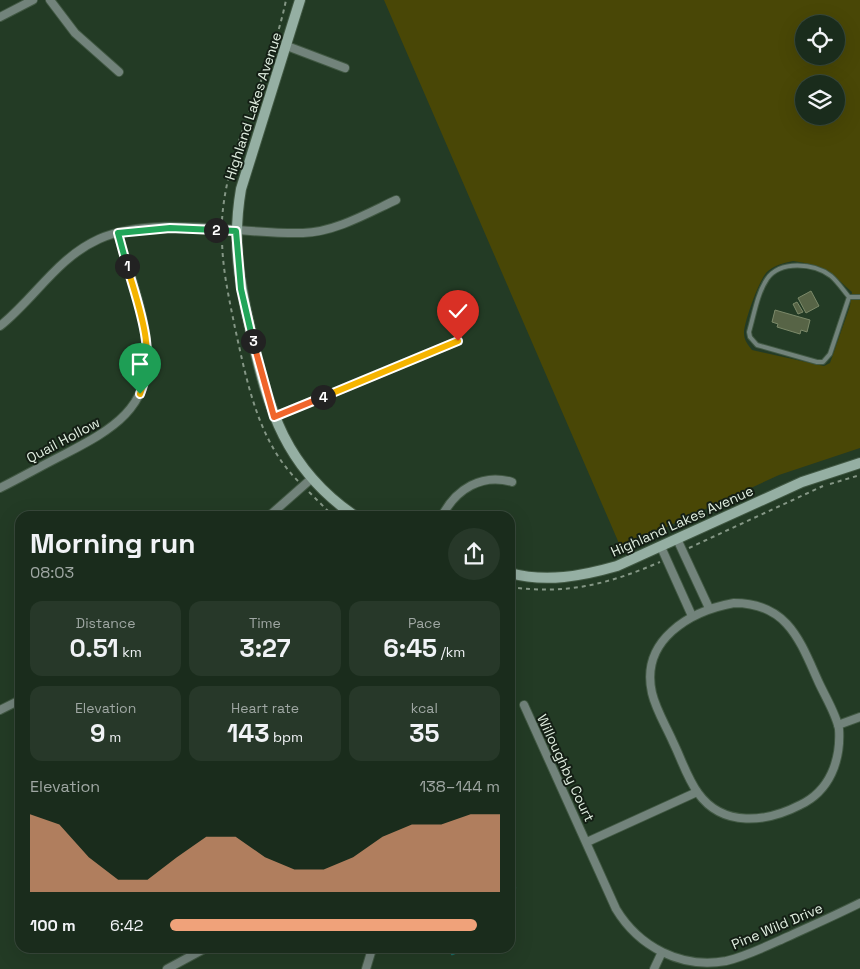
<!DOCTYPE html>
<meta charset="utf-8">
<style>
:root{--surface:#1a2c1c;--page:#273829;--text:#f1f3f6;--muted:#9fa7a3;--line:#38483b;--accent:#f0a27a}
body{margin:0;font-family:"Space Grotesk",sans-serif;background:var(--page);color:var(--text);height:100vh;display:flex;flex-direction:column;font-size:19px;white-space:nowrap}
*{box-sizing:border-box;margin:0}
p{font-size:16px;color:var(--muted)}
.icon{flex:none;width:28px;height:28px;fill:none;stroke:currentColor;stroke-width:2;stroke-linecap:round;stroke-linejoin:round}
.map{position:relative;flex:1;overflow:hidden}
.drawer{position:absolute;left:15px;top:511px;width:500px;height:442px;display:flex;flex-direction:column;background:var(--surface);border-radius:15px;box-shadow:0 5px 20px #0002,0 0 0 1px var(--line)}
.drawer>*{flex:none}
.fabs{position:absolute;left:795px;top:15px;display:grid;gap:10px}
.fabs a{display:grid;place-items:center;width:50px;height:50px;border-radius:50%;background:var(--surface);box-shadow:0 5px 20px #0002,0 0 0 1px var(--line);font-size:25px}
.pin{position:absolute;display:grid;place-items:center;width:42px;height:42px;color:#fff;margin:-51px -21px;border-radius:50% 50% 50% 0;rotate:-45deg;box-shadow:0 0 5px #0007}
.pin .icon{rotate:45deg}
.km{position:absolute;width:25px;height:25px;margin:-12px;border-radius:50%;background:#222;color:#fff;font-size:14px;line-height:25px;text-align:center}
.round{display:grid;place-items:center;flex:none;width:52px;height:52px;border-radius:26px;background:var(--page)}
.overview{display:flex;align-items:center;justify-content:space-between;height:85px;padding:0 15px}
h1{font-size:28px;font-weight:700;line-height:38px}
.metrics{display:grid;grid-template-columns:repeat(3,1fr);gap:8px;height:85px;padding:5px 15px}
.metrics div{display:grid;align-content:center;border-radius:12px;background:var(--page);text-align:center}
.metrics b{font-size:25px;font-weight:700}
.metrics small{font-size:14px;font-weight:400}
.metrics p{font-size:14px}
.chart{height:140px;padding:10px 15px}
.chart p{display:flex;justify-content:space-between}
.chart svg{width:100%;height:90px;margin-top:5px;fill:var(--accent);opacity:.7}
ul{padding:0 15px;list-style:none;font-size:16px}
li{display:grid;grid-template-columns:80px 60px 1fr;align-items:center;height:38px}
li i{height:12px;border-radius:6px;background:var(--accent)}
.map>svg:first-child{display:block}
.green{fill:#494706;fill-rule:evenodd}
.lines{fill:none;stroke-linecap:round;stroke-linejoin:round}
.stream{stroke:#1b6c65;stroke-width:2.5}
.building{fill:#576446;stroke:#7b8969}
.lane-casing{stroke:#415843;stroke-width:6}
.street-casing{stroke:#415843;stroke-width:10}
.secondary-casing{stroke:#415843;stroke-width:12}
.path{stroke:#849685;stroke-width:2;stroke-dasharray:4 4;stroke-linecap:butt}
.lane{stroke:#72837b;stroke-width:4}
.street{stroke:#72837b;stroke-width:8}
.secondary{stroke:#95afa3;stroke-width:10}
.split-1-casing{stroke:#fff;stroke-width:10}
.split-2-casing{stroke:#fff;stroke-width:10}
.split-3-casing{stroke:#fff;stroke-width:10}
.split-4-casing{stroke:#fff;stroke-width:10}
.split-5-casing{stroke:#fff;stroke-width:10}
.split-1{stroke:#f5b400;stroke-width:6}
.split-2{stroke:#22a559;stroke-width:6}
.split-3{stroke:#22a559;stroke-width:6}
.split-4{stroke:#f0652b;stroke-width:6}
.split-5{stroke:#f5b400;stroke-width:6}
.labels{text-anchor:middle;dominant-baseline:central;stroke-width:4;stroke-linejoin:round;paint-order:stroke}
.street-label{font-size:14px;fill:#e0eee0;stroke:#141f15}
</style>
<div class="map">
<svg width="860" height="969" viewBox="0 0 860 969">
<rect width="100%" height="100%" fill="#233b25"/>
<path class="green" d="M384 0H860V448L779 475 621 548ZM804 24H836V56H804ZM804 84H836V116H804ZM793 261C829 267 826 269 852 292L850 306 830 363 824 366 752 350C748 345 744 340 744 333 744 322 760 277 768 271 775 265 784 263 793 261Z"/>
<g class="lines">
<g class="stream">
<path d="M510 894 515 888"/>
<path d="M452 954 465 949"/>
</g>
</g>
<g class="building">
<path d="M811 291 819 306 806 313 798 298Z"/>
<path d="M797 302 803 312 798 314 793 304Z"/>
<path d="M775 310 810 320 807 332 801 330 800 334 777 327 778 324 772 322Z"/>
</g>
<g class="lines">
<defs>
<path id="lane" d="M849 297 830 354 823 362H817L757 345 750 337 749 332C754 315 757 294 767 279 780 260 814 263 831 276 838 282 843 290 849 297H860"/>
<g id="street">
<path d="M50 0 75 33 119 72"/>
<path d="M0 17 33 0"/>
<path d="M287 46 345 68"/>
<path d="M0 326C35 298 57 258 99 239 155 214 243 235 303 233 335 232 368 213 396 200"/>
<path d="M274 417 458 341"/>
<path d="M0 488C22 477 43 465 65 454 111 430 152 408 147 348 144 309 128 270 118 233"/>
<path d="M269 516 311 479"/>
<path d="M442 516C456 489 482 473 512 482"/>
<path d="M677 539 709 608"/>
<path d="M661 547 692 616"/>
<path d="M734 603C788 603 800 641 819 683 826 698 836 714 839 729 841 760 830 791 800 805 767 822 723 828 698 793 687 778 681 758 673 742 666 726 656 710 652 693 640 640 690 611 734 603Z"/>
<path d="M524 705 616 909C639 947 681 969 726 961 747 956 767 946 787 937 811 926 836 915 860 903"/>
<path d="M0 710 20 700"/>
<path d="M838 725 860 717"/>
<path d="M587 842 697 792"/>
<path d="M167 969 204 949"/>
<path d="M366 969 372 949"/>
<path d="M654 969 661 954"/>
</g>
<g id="secondary">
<path d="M300 0 241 189C232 241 239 282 251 332 268 410 286 469 355 516"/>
<path d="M510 573C546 583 582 576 617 566L802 482 860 463"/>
</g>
</defs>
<use href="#lane" class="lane-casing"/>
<use href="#street" class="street-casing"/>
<use href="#secondary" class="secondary-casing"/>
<g class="path">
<path d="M222 220C227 143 271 75 286 0"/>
<path d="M222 237C222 268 229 298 235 328 247 382 258 441 298 481"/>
<path d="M830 484 860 475"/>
<path d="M309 492 333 516"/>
<path d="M689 548 823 486"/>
<path d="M510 587C566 595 609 584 660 562"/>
</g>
<use href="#lane" class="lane"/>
<use href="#street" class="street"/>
<use href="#secondary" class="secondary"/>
</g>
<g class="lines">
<defs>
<path id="split-1" d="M127 266C139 308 157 352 140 394"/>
<path id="split-2" d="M127 266 118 233 170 228 216 230"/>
<path id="split-3" d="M216 230 236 231 241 289 253 341"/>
<path id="split-4" d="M253 341 274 417 323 397"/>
<path id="split-5" d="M323 397 458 341"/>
</defs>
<use href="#split-1" class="split-1-casing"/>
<use href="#split-2" class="split-2-casing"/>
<use href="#split-3" class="split-3-casing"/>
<use href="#split-4" class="split-4-casing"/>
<use href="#split-5" class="split-5-casing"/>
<use href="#split-1" class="split-1"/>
<use href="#split-2" class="split-2"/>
<use href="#split-3" class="split-3"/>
<use href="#split-4" class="split-4"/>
<use href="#split-5" class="split-5"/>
</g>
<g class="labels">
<g class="street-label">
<text transform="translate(253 106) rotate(-72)">Highland Lakes Avenue</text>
<text transform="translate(63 440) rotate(-28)">Quail Hollow</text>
<text transform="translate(682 521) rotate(-24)">Highland Lakes Avenue</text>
<text transform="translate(566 768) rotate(65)">Willoughby Court</text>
<text transform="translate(777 926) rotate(-23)">Pine Wild Drive</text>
</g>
</g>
</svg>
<div class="fabs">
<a><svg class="icon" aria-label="locate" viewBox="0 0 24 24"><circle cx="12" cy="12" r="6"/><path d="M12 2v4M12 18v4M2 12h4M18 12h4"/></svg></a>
<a><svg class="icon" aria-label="layers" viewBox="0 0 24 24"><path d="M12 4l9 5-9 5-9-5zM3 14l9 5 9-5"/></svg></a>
</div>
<div class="pin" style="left:140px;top:394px;background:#1e9e55"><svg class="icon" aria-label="arrive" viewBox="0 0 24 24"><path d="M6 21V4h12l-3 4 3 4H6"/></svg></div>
<div class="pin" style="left:458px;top:341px;background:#d93025"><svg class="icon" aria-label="check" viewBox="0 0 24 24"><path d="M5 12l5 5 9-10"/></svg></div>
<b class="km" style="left:127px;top:266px">1</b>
<b class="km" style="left:216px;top:230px">2</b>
<b class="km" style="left:253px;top:341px">3</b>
<b class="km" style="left:323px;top:397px">4</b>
<section class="drawer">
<div class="overview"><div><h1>Morning run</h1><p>08:03</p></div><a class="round"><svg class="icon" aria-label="share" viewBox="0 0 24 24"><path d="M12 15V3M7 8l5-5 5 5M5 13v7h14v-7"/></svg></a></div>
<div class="metrics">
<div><p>Distance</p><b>0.51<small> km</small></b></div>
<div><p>Time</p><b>3:27</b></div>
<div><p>Pace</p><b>6:45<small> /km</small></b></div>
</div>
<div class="metrics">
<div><p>Elevation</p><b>9<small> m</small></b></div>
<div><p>Heart rate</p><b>143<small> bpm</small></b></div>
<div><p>kcal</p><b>35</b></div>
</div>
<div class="chart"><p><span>Elevation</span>138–144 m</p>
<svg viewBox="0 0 160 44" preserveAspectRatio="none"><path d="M0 44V6L10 11L20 27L30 38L40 38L50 27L60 17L70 17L80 27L90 33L100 33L110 27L120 17L130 11L140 11L150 6L160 6V44z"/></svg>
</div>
<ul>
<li><b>100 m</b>6:42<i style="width:93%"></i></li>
</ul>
</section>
</div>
